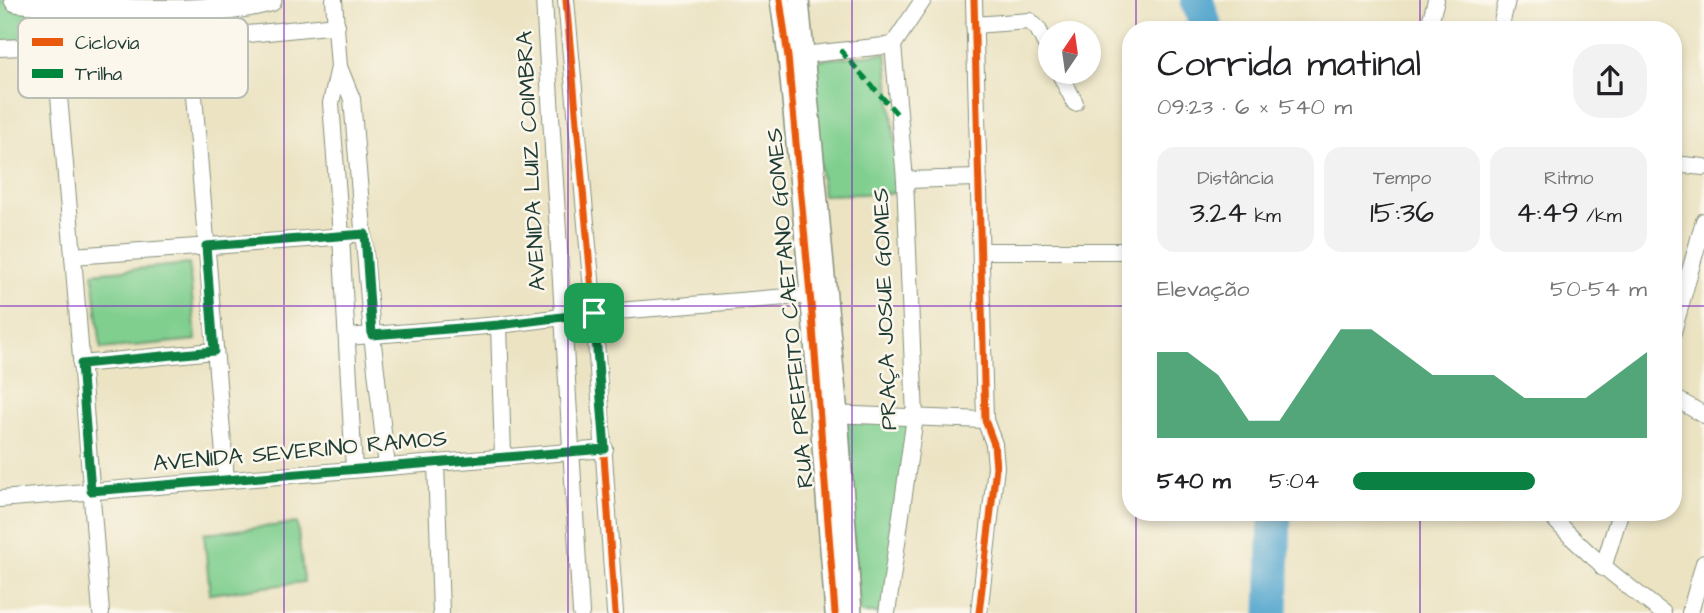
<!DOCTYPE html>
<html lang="pt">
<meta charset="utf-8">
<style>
:root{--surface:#fff;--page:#f2f2f2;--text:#202124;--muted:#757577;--accent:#0b8043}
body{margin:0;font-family:"Architects Daughter",sans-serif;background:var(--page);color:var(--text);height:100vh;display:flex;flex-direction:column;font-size:26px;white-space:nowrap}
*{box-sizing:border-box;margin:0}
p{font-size:23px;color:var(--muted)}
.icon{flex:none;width:38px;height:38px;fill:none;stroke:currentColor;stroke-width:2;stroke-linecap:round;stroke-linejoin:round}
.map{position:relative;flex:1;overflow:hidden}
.drawer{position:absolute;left:1122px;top:21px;width:560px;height:500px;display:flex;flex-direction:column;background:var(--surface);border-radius:28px;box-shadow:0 4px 10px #0003}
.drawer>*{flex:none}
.needle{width:46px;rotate:13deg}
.fabs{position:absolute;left:1038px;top:21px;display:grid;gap:14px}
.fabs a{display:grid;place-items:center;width:63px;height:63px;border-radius:50%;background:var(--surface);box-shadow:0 4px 10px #0003;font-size:35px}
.pin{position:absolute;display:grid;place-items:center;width:60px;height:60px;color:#fff;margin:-30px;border-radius:14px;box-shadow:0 4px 10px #0006}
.round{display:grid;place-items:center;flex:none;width:74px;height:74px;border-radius:28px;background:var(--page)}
.head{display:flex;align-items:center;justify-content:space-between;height:119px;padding:0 35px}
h1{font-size:38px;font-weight:600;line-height:52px}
.metrics{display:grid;grid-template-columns:repeat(3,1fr);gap:10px;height:119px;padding:7px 35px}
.metrics div{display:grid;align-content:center;border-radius:18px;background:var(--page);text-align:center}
.metrics b{font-size:30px;font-weight:600}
.metrics small{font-size:19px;font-weight:400}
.metrics p{font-size:19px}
.chart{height:196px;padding:14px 35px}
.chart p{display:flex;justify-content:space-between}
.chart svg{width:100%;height:126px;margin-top:7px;fill:var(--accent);opacity:.7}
ul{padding:0 35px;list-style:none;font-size:23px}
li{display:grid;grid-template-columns:112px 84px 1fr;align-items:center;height:52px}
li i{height:18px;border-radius:9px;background:var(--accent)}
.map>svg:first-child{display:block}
.green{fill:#80cf8f;stroke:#508662;stroke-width:2}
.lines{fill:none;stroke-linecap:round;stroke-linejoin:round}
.river{stroke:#53a6ce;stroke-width:33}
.minor-casing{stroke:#85907b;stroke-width:18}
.tertiary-casing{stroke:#85907b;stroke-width:22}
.secondary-casing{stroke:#85907b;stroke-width:25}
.minor{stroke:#fff;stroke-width:16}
.tertiary{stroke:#fff;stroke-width:19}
.secondary{stroke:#fff;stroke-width:23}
.quiet{stroke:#00873e;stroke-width:5;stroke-dasharray:10 5;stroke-linecap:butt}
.cycleway-casing{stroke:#fbf7ec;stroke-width:11}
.cycleway{stroke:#e8590c;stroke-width:7}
.route-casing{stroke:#fff;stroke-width:14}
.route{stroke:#0b8043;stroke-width:9}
.grid{fill:none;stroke:#7b2cbf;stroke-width:2;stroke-opacity:0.55}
.labels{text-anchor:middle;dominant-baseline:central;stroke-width:5;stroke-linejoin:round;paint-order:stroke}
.street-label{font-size:23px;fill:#1f3d34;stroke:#fbf7ec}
.key{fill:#fbf7ec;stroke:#b9bfb5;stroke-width:2}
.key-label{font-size:19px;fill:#1f3d34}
</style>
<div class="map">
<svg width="1704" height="613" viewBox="0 0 1704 613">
<rect width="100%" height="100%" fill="#fbf7ec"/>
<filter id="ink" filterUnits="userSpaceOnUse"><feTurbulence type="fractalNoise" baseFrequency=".0143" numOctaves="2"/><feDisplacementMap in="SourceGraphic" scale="14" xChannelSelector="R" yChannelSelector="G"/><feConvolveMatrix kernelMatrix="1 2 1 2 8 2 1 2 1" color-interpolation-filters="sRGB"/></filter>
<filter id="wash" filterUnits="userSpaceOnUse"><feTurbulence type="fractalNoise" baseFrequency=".00686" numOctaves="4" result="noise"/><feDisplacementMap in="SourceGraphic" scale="28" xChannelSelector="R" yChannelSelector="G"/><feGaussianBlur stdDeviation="1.57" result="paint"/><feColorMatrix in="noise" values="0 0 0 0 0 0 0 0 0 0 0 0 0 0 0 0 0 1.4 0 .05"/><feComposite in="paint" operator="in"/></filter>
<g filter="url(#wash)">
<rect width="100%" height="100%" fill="#ebe3c2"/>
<g class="green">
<path d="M0 0H55L58 46 0 51Z"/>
<path d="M886 53 900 193 823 195 808 61Z"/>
<path d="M189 264 196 340 101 349 93 273Z"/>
<path d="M919 415 892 613H860L843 417Z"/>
<path d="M297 523 304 582 210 594 204 534Z"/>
</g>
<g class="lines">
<g class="river">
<path d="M1197 0 1207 30"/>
<path d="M1272 613 1275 513"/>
</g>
</g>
</g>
<g filter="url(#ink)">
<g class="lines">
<defs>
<g id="minor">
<path d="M334 0 339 67 331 103 341 236 354 469"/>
<path d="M544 0 581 613"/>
<path d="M566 0 594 313 615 613"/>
<path d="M974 0 985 420 994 444 996 467 979 613"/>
<path d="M51 5 73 256 101 613"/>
<path d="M187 12 226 479"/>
<path d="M974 25 1030 21 1038 29 1050 53"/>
<path d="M1428 30 1436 0"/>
<path d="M1500 30 1507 0"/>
<path d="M893 45 923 0"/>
<path d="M0 48 189 40 337 25"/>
<path d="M794 56 893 45"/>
<path d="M339 67 352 99 372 335 387 467"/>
<path d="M1059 72 1075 103"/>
<path d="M1673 164 1704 167"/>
<path d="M905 180 978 178"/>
<path d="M982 251H1127"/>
<path d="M73 256 348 236"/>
<path d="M499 325 503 457"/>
<path d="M1673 332 1704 221"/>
<path d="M347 337 499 325 594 313 822 294"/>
<path d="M81 364 214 351"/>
<path d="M1673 397 1704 415"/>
<path d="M829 414 985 420"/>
<path d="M436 463 441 613"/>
<path d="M0 499 605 449"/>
<path d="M1549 513C1583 552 1622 582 1663 613"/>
<path d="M1603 568 1620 513"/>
<path d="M887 613 915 417 905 180 893 45"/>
<path d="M1690 613 1704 563"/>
</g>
<g id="tertiary">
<path d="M780 0 788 57 812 315 835 613"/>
<path d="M799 0 838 414 852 613"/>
</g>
<path id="secondary" d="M16 0C94 10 195 20 270 0"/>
</defs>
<use href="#minor" class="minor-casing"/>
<use href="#tertiary" class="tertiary-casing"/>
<use href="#secondary" class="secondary-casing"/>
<use href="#minor" class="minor"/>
<use href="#tertiary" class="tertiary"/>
<use href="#secondary" class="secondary"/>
<path class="quiet" d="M840 50 898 115"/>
<defs>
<g id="cycleway">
<path d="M566 0 594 313 615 613"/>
<path d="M780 0 788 57 812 315 835 613"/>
<path d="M974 0 985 420 994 444 996 467 979 613"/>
</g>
</defs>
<use href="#cycleway" class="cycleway-casing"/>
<use href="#cycleway" class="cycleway"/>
</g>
</g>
<g class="lines" filter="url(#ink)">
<defs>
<path id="route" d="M365 234 372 335 499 325 594 313 605 449 91 491 81 364 214 351 206 246Z"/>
</defs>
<use href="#route" class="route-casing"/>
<use href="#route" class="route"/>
</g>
<path class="grid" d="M284 0V613M568 0V613M852 0V613M1136 0V30M1420 0V30M0 306H1130M1673 306H1704M1136 513V613M1420 513V613"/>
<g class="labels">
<g class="street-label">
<text transform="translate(531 161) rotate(-93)">AVENIDA LUIZ COIMBRA</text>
<text transform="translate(790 308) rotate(-95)">RUA PREFEITO CAETANO GOMES</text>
<text transform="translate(885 309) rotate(-92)">PRAÇA JOSUE GOMES</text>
<text transform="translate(300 451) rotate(-5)">AVENIDA SEVERINO RAMOS</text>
</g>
</g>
<rect x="18" y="18" width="230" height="80" rx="10" class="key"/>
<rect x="32" y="38" width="31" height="8" fill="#e8590c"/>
<rect x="32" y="69" width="31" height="9" fill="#00873e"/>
<g class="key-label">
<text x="75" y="49">Ciclovia</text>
<text x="75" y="80">Trilha</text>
</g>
</svg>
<div class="fabs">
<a><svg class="needle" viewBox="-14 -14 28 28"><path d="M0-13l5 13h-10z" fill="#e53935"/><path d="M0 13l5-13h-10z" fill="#757577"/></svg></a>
</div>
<div class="pin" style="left:594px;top:313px;background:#1e9e55"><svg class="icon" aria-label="arrive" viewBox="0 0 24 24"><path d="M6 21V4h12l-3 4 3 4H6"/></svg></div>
<section class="drawer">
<div class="head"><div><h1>Corrida matinal</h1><p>09:23 · 6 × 540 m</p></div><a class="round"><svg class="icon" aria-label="share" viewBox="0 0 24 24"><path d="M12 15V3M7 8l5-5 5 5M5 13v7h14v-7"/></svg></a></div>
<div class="metrics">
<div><p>Distância</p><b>3.24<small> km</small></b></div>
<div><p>Tempo</p><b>15:36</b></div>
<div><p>Ritmo</p><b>4:49<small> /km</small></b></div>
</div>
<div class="chart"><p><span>Elevação</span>50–54 m</p>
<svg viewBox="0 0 160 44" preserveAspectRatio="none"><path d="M0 44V14L10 14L20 22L30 38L40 38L50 22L60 6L70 6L80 14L90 22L100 22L110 22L120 30L130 30L140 30L150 22L160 14V44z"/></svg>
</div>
<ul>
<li><b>540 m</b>5:04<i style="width:62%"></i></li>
</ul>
</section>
</div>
